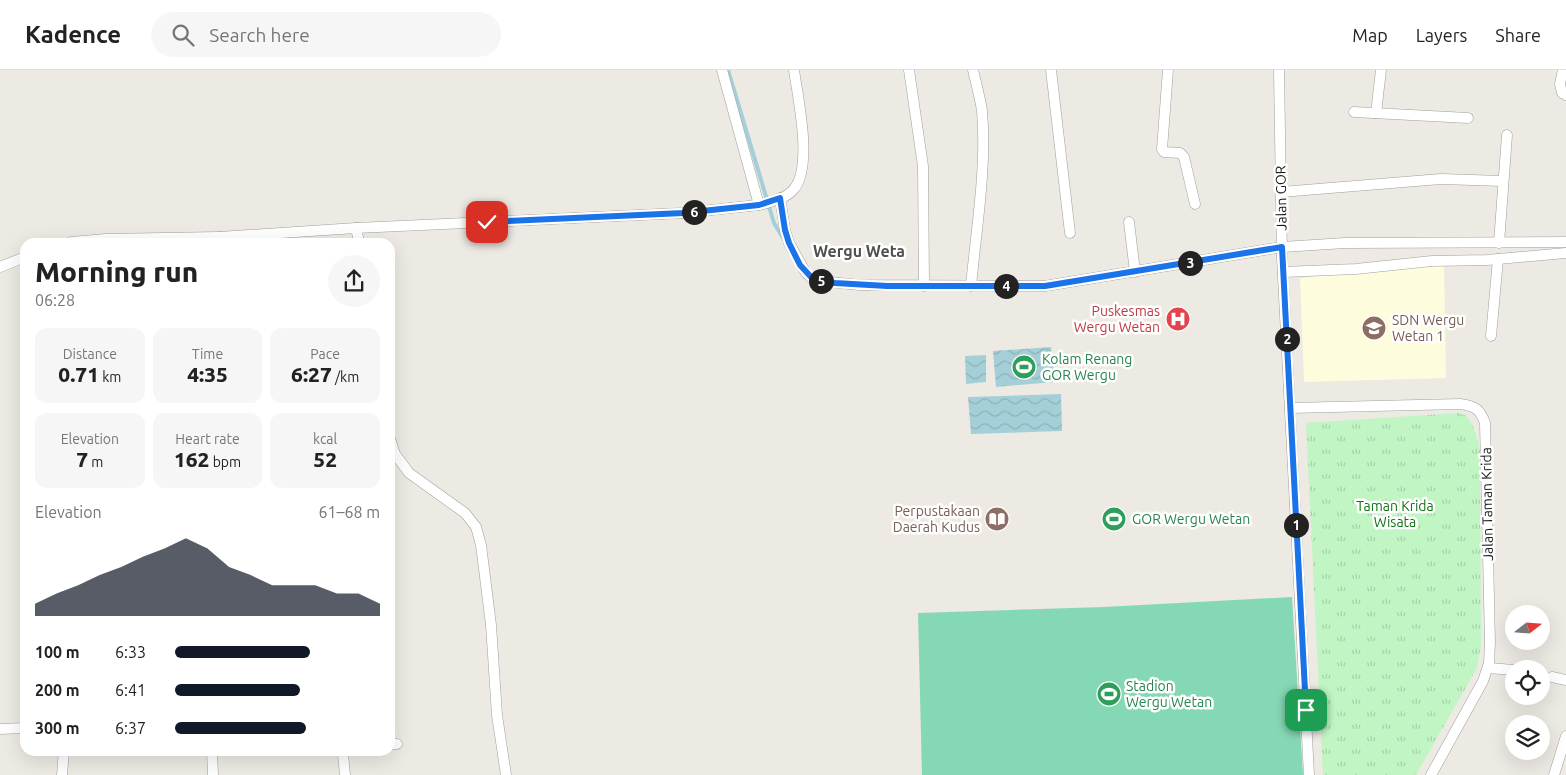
<!DOCTYPE html>
<meta charset="utf-8">
<style>
:root{--surface:#fff;--page:#f6f6f6;--text:#222;--muted:#767676;--line:#e0e0e0;--accent:#111827}
body{margin:0;font-family:Ubuntu,sans-serif;background:var(--page);color:var(--text);height:100vh;display:flex;flex-direction:column;font-size:19px;white-space:nowrap}
*{box-sizing:border-box;margin:0}
p{font-size:16px;color:var(--muted)}
.icon{flex:none;width:28px;height:28px;fill:none;stroke:currentColor;stroke-width:2;stroke-linecap:round;stroke-linejoin:round}
.map{position:relative;flex:1;overflow:hidden}
.sheet{position:absolute;left:20px;top:168px;width:375px;height:518px;display:flex;flex-direction:column;background:var(--surface);border-radius:15px;box-shadow:0 5px 20px #0002}
.sheet>*{flex:none}
.needle{width:32px;rotate:73deg}
.buttons{position:absolute;left:1505px;top:535px;display:grid;gap:10px}
.buttons a{display:grid;place-items:center;width:45px;height:45px;border-radius:50%;background:var(--surface);box-shadow:0 5px 20px #0002;font-size:25px}
.pin{position:absolute;display:grid;place-items:center;width:42px;height:42px;color:#fff;margin:-21px;border-radius:10px;box-shadow:0 2px 8px #0006}
.km{position:absolute;width:25px;height:25px;margin:-12px;border-radius:50%;background:#222;color:#fff;font-size:14px;line-height:25px;text-align:center}
.round{display:grid;place-items:center;flex:none;width:52px;height:52px;border-radius:26px;background:var(--page)}
.head{display:flex;align-items:center;justify-content:space-between;height:85px;padding:0 15px}
h1{font-size:28px;font-weight:800;line-height:38px}
.figures{display:grid;grid-template-columns:repeat(3,1fr);gap:8px;height:85px;padding:5px 15px}
.figures div{display:grid;align-content:center;border-radius:12px;background:var(--page);text-align:center}
.figures b{font-size:21px;font-weight:800}
.figures small{font-size:14px;font-weight:400}
.figures p{font-size:14px}
.chart{height:140px;padding:10px 15px}
.chart p{display:flex;justify-content:space-between}
.chart svg{width:100%;height:90px;margin-top:5px;fill:var(--accent);opacity:.7}
ul{padding:0 15px;list-style:none;font-size:16px}
li{display:grid;grid-template-columns:80px 60px 1fr;align-items:center;height:38px}
li i{height:12px;border-radius:6px;background:var(--accent)}
header{display:flex;align-items:center;gap:30px;box-sizing:border-box;height:70px;padding:0 25px;background:var(--surface);border-bottom:1px solid var(--line)}
header strong{font-size:24px}
nav{display:flex;gap:28px;margin-inline-start:auto;font-size:18px}
.search{width:350px;height:45px;background:var(--page);display:flex;align-items:center;gap:12px;box-sizing:border-box;padding:0 18px;border-radius:28px;color:var(--muted);font-size:19px}
.map>svg:first-child{display:block}
.education{fill:#fdfcdc}
.park{fill:url(#park-tufts)}
.pitch{fill:#85d8b5}
.water{fill:url(#water-waves)}
.lines{fill:none;stroke-linecap:round;stroke-linejoin:round}
.stream{stroke:#a5cfd8;stroke-width:4}
.minor-casing{stroke:#a0a0a0;stroke-width:11}
.minor{stroke:#fff;stroke-width:10}
.route-casing{stroke:#fff;stroke-width:10}
.route{stroke:#1a73e8;stroke-width:6}
.labels{text-anchor:middle;dominant-baseline:central;stroke-width:5;stroke-linejoin:round;paint-order:stroke}
.street-label{font-size:14px;fill:#1c1c1c;stroke:#fff}
.health-label{font-size:14px;fill:#be3a42;stroke:#fff;text-anchor:end}
.education-label{font-size:14px;fill:#785e54;stroke:#fff;text-anchor:start}
.leisure-label{font-size:14px;fill:#27864d;stroke:#fff;text-anchor:start}
.park-label{font-size:14px;fill:#127316;stroke:#fff}
.quarter-label{font-size:16px;font-weight:bold;fill:#4f4f4f;stroke:#fff}
</style>
<header>
<strong>Kadence</strong>
<div class="search"><svg class="icon" aria-label="search" viewBox="0 0 24 24"><circle cx="10" cy="10" r="6"/><path d="M15 15l6 6"/></svg>Search here</div>
<nav><a>Map</a><a>Layers</a><a>Share</a></nav>
</header>
<div class="map">
<svg width="1566" height="705" viewBox="0 0 1566 705">
<defs>
<pattern id="park-tufts" width="24" height="20" patternUnits="userSpaceOnUse" patternTransform="scale(1.25)"><rect width="24" height="20" fill="#c1f6c4"/><path d="M3 7l-1-3M5 7V3M7 7l1-3M15 17l-1-3M17 17v-4M19 17l1-3" fill="none" stroke="#a5d2a8"/></pattern>
<pattern id="water-waves" width="16" height="10" patternUnits="userSpaceOnUse" patternTransform="scale(1.25)"><rect width="16" height="10" fill="#a5cfd8"/><path d="M0 5q4-4 8 0t8 0" fill="none" stroke="#8db1b9"/></pattern>
</defs>
<rect width="100%" height="100%" fill="#ede9e3"/>
<path class="education" d="M1444 193 1446 308 1304 312 1300 208Z"/>
<path class="park" d="M1457 343 1466 345C1475 358 1477 366 1480 381L1481 574 1477 598 1416 705H1323L1306 353Z"/>
<path class="pitch" d="M1292 527 1303 705H922L918 543 1104 537Z"/>
<g class="water">
<path d="M1051 277 1054 312 996 317 993 281Z"/>
<path d="M986 285V312L966 314 965 286Z"/>
<path d="M1061 324 1062 361 971 364 968 327Z"/>
</g>
<g class="lines">
<g class="stream">
<path d="M728 0 774 153 783 168"/>
<path d="M810 210 813 216H824"/>
</g>
<defs>
<g id="minor">
<path d="M722 0 759 135C770 132 786 129 794 119 813 95 798 29 794 0"/>
<path d="M909 0 923 96 924 216"/>
<path d="M1051 0 1070 163"/>
<path d="M1168 0 1162 79 1164 82 1180 83 1184 87 1195 134"/>
<path d="M1279 0 1282 187 1309 705"/>
<path d="M1563 0 1560 14 1562 23 1566 25"/>
<path d="M1354 42 1468 48"/>
<path d="M1376 43 1381 0"/>
<path d="M1281 122 1441 109 1503 111"/>
<path d="M780 128 785 160 789 173 806 203 812 208 819 211 860 215 1045 216 1282 177 1345 173 1566 172"/>
<path d="M1129 152 1135 202"/>
<path d="M356 158 683 143 759 135"/>
<path d="M71 172 106 169 219 167"/>
<path d="M219 172V167L356 158 359 172"/>
<path d="M1499 173 1507 65"/>
<path d="M0 197 25 187"/>
<path d="M1283 202 1356 199 1432 191 1487 190 1566 183"/>
<path d="M971 216C976 161 987 96 982 41 980 27 976 13 973 0"/>
<path d="M1491 266 1498 189"/>
<path d="M1290 338 1460 334C1475 336 1480 339 1485 353L1490 572 1489 593 1483 611 1431 705"/>
<path d="M390 369 395 384 409 403 465 443 476 457 481 475 491 555 497 645 506 705"/>
<path d="M1488 598 1514 600"/>
<path d="M1552 607 1566 610"/>
<path d="M0 659 25 658"/>
<path d="M390 674H397"/>
<path d="M212 680 213 705"/>
<path d="M62 705 64 680"/>
<path d="M345 705 343 684 346 680"/>
<path d="M1554 705 1566 666"/>
</g>
</defs>
<use href="#minor" class="minor-casing"/>
<use href="#minor" class="minor"/>
</g>
<g class="lines">
<defs>
<path id="route" d="M487 152 683 143 759 135 780 128 785 160 789 173 800 195 812 208 819 211 835 213 887 216H1045L1282 177 1306 640"/>
</defs>
<use href="#route" class="route-casing"/>
<use href="#route" class="route"/>
</g>
<defs>
<symbol id="hospital-disc" viewBox="-11 -11 22 22"><circle r="9.5" fill="#e0444e" stroke="#fff"/><path d="M-5-5h3v3.5h4V-5h3V5h-3V1.5h-4V5h-3Z" fill="#fff"/></symbol>
<symbol id="school-disc" viewBox="-11 -11 22 22"><circle r="9.5" fill="#8d6e63" stroke="#fff"/><path d="M0-5L7-2L0 1L-7-2ZM-4 1L0 2.5L4 1V4Q0 6-4 4Z" fill="#fff"/></symbol>
<symbol id="stadium-disc" viewBox="-11 -11 22 22"><circle r="9.5" fill="#2e9e5b" stroke="#fff"/><path d="M0-5a6.5 5 0 1 0 0 10a6.5 5 0 1 0 0-10ZM-3.5-1.8h7v3.6h-7Z" fill="#fff"/></symbol>
<symbol id="library-disc" viewBox="-11 -11 22 22"><circle r="9.5" fill="#8d6e63" stroke="#fff"/><path d="M-6-4Q-3-5.5-.7-3.5V5Q-3 3-6 4ZM6-4Q3-5.5 .7-3.5V5Q3 3 6 4Z" fill="#fff"/></symbol>
</defs>
<g fill-rule="evenodd">
<use href="#hospital-disc" x="1164" y="235" width="28" height="28"/>
<use href="#school-disc" x="1360" y="244" width="28" height="28"/>
<use href="#stadium-disc" x="1010" y="283" width="28" height="28"/>
<use href="#library-disc" x="983" y="435" width="28" height="28"/>
<use href="#stadium-disc" x="1100" y="435" width="28" height="28"/>
<use href="#stadium-disc" x="1095" y="610" width="28" height="28"/>
</g>
<g class="labels">
<g class="street-label">
<text transform="translate(1281 128) rotate(-91)">Jalan GOR</text>
<text transform="translate(1487 434) rotate(-91)">Jalan Taman Krida</text>
</g>
<g class="health-label">
<text x="1160" y="241">Puskesmas<tspan x="1160" dy="16">Wergu Wetan</tspan></text>
</g>
<g class="education-label">
<text x="1392" y="250">SDN Wergu<tspan x="1392" dy="16">Wetan 1</tspan></text>
<text x="980" y="441" text-anchor="end">Perpustakaan<tspan x="980" dy="16">Daerah Kudus</tspan></text>
</g>
<g class="leisure-label">
<text x="1042" y="289">Kolam Renang<tspan x="1042" dy="16">GOR Wergu</tspan></text>
<text x="1132" y="449">GOR Wergu Wetan</text>
<text x="1126" y="616">Stadion<tspan x="1126" dy="16">Wergu Wetan</tspan></text>
</g>
<g class="park-label">
<text x="1395" y="436">Taman Krida<tspan x="1395" dy="16">Wisata</tspan></text>
</g>
<g class="quarter-label">
<text x="859" y="181">Wergu Weta</text>
</g>
</g>
</svg>
<div class="buttons">
<a><svg class="needle" viewBox="-14 -14 28 28"><path d="M0-13l5 13h-10z" fill="#e53935"/><path d="M0 13l5-13h-10z" fill="#767676"/></svg></a>
<a><svg class="icon" aria-label="locate" viewBox="0 0 24 24"><circle cx="12" cy="12" r="6"/><path d="M12 2v4M12 18v4M2 12h4M18 12h4"/></svg></a>
<a><svg class="icon" aria-label="layers" viewBox="0 0 24 24"><path d="M12 4l9 5-9 5-9-5zM3 14l9 5 9-5"/></svg></a>
</div>
<div class="pin" style="left:1306px;top:640px;background:#1e9e55"><svg class="icon" aria-label="arrive" viewBox="0 0 24 24"><path d="M6 21V4h12l-3 4 3 4H6"/></svg></div>
<div class="pin" style="left:487px;top:152px;background:#d93025"><svg class="icon" aria-label="check" viewBox="0 0 24 24"><path d="M5 12l5 5 9-10"/></svg></div>
<b class="km" style="left:1296px;top:455px">1</b>
<b class="km" style="left:1287px;top:269px">2</b>
<b class="km" style="left:1190px;top:193px">3</b>
<b class="km" style="left:1006px;top:216px">4</b>
<b class="km" style="left:821px;top:211px">5</b>
<b class="km" style="left:694px;top:142px">6</b>
<section class="sheet">
<div class="head"><div><h1>Morning run</h1><p>06:28</p></div><a class="round"><svg class="icon" aria-label="share" viewBox="0 0 24 24"><path d="M12 15V3M7 8l5-5 5 5M5 13v7h14v-7"/></svg></a></div>
<div class="figures">
<div><p>Distance</p><b>0.71<small> km</small></b></div>
<div><p>Time</p><b>4:35</b></div>
<div><p>Pace</p><b>6:27<small> /km</small></b></div>
</div>
<div class="figures">
<div><p>Elevation</p><b>7<small> m</small></b></div>
<div><p>Heart rate</p><b>162<small> bpm</small></b></div>
<div><p>kcal</p><b>52</b></div>
</div>
<div class="chart"><p><span>Elevation</span>61–68 m</p>
<svg viewBox="0 0 160 44" preserveAspectRatio="none"><path d="M0 44V38L10 33L20 29L30 24L40 20L50 15L60 11L70 6L80 11L90 20L100 24L110 29L120 29L130 29L140 33L150 33L160 38V44z"/></svg>
</div>
<ul>
<li><b>100 m</b>6:33<i style="width:66%"></i></li>
<li><b>200 m</b>6:41<i style="width:61%"></i></li>
<li><b>300 m</b>6:37<i style="width:64%"></i></li>
</ul>
</section>
</div>
